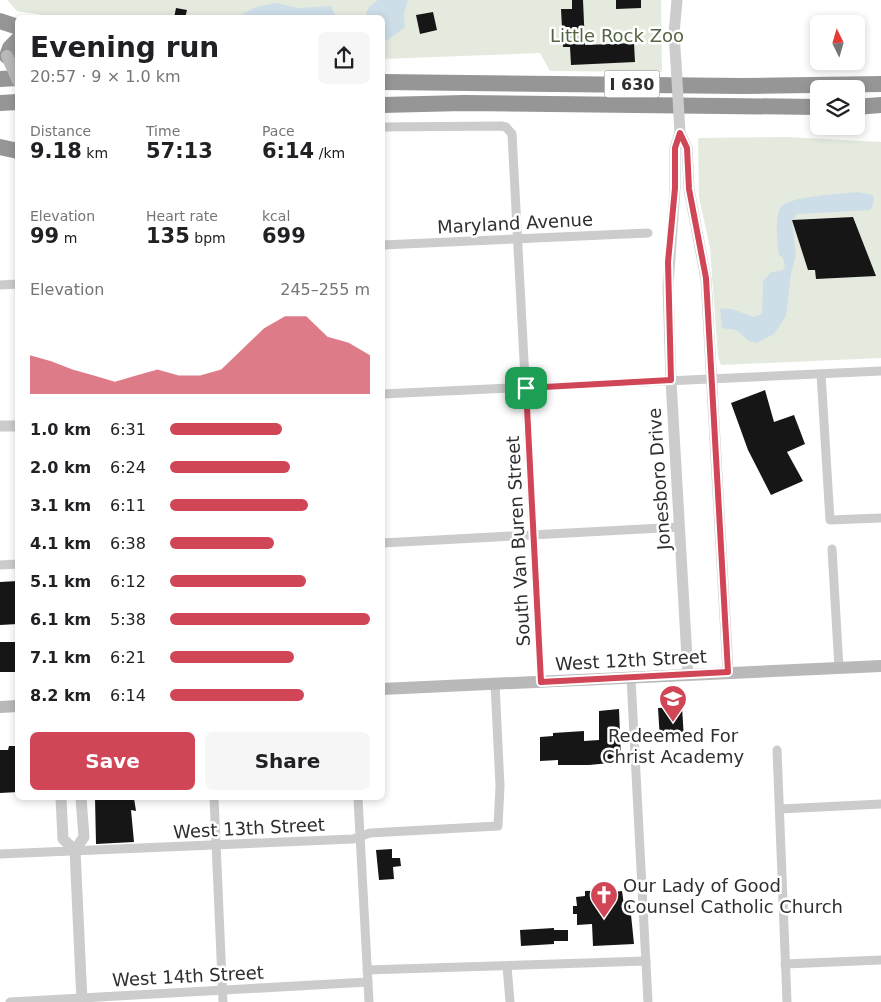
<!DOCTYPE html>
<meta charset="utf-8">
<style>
:root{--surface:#fff;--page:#f6f6f6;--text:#202124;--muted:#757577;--accent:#d04656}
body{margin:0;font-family:"DejaVu Sans",sans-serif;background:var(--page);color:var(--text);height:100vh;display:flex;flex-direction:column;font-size:19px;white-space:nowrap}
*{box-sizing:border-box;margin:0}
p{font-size:16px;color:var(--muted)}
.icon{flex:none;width:28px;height:28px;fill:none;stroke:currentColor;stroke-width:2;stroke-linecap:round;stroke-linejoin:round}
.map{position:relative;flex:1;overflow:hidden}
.sheet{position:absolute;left:15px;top:15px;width:370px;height:785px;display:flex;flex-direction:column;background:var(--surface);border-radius:8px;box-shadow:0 2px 8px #0003}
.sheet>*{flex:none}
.needle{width:32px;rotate:355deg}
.controls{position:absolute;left:810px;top:15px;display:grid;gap:10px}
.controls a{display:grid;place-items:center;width:55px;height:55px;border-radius:8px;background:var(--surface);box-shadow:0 2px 8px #0003;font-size:25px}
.pin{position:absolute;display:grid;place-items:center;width:42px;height:42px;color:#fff;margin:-21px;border-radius:10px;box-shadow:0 2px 8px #0006}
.round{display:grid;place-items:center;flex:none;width:52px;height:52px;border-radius:8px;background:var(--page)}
.head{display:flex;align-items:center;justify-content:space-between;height:85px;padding:0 15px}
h1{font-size:28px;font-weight:800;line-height:38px}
.stats{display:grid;grid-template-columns:repeat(3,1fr);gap:8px;height:85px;padding:5px 15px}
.stats div{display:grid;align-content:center}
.stats b{font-size:21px;font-weight:800}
.stats small{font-size:14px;font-weight:400}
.stats p{font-size:14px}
.chart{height:140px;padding:10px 15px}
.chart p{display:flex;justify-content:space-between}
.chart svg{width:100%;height:90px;margin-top:5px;fill:var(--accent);opacity:.7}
.cta{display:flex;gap:10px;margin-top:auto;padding:10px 15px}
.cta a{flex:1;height:58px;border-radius:8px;background:var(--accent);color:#fff;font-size:20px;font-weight:800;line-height:58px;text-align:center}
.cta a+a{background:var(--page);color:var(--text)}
ul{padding:0 15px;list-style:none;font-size:16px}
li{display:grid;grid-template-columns:80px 60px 1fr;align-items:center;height:38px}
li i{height:12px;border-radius:6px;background:var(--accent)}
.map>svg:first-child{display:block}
.green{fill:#e5eade}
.water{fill:#cddee8}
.building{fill:#161616}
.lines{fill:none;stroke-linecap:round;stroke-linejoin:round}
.minor{stroke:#ccc;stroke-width:9}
.tertiary{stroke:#ccc;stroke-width:11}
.secondary{stroke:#b9b9b9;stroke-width:12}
.motorway{stroke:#969696;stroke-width:16}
.tertiary-bridge{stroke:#ccc;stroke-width:11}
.secondary-bridge{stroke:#b9b9b9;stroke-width:12}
.route-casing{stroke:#fff;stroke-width:10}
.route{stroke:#d04656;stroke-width:6}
.labels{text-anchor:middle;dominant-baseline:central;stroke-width:5;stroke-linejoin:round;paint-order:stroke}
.shield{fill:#fff;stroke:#6d6d6d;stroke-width:1}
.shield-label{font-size:16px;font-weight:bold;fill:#2f2f2f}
.park-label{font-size:18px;fill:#536541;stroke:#fff}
.street-label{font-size:18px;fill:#2f2f2f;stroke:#fff}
.poi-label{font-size:18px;fill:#2f2f2f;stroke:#fff}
</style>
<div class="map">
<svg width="881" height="1002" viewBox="0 0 881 1002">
<rect width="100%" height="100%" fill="#fff"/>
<g class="green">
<path d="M7 0H661L662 72 550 71 540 53 383 59 382 18 56 17 17 11Z"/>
<path d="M788 137 881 142V358L721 365 718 357 710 248 699 197 698 138Z"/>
</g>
<g class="water">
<path d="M378 0H408L404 13 405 27 388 40 383 41 382 18 365 17 369 7Z"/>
<path d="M276 3 298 8 331 6 336 17H237L256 7Z"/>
<path d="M857 192 870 194 874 197 872 208 869 210 797 214 792 220 796 255 791 274 786 316 774 334 757 343 749 341 736 330 722 328 720 308 732 309 754 317 762 314 763 281 771 272 781 271 785 268 783 258 779 255C777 243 775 219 780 208 787 196 842 194 857 192Z"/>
</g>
<g class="building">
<path d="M572 0H583L585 45 634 43 635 62 571 65 570 47H563L561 9H572Z"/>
<path d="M616 0H641V8L616 9Z"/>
<path d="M176 8 187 10 185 18H174Z"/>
<path d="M433 12 437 30 420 34 416 15Z"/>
<path d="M853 217 876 276 816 279 815 270H808L792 220Z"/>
<path d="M765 390 774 422 794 415 805 444 787 452 803 481 771 495 748 450 731 403Z"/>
<path d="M18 581V624L0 625V582Z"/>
<path d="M0 642H15L16 672H0Z"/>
<path d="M682 707 684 739 660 740 658 708Z"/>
<path d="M619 709 621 759H610V763L589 765H558V760L540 761V737L553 736V733L584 731V741L599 740V711Z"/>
<path d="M9 746H18V792L0 793V750H8Z"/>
<path d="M95 798H134L136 811 131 810 134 842 96 844Z"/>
<path d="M392 849V858H400L401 866 393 867 394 879 379 880 376 850Z"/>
<path d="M614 890V892L622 891 624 905H630L634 944 593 946 592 924 577 925V914H573V906H577L576 897 585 896V891Z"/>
<path d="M554 928V930H568V941H554V944L521 946 520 930Z"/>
</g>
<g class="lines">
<g class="minor">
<path d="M382 127 501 126 506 127 512 134 541 682"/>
<path d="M382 245 648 233"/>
<path d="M0 285 18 284"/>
<path d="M821 374 830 520 881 518"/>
<path d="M382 394 881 371"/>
<path d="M382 543 680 527"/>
<path d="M832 549 839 668"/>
<path d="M0 565 18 564"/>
<path d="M631 678 648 1002"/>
<path d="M777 750 787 1002"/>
<path d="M214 798 223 1002"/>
<path d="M358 798 369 1002"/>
<path d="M780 809 881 804"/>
<path d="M0 854 353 839 370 833 498 826 500 786 495 684"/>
<path d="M785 964 881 960"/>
<path d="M507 966 510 1002"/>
<path d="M367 970 646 961"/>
<path d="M10 1002 368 982"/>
</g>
<g class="tertiary">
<path d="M676 63 674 34 677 0"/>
<path d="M680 133 675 148V188L668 286 671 381 688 675"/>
<path d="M680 133 687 148 689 189 706 279 728 672"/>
<path d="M0 426H18"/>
<path d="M61 798 63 839 75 850"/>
<path d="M81 798 84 837 75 850 82 1002"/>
</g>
<g class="secondary">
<path d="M382 689 881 666"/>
<path d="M0 707 18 706"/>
</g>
<g class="motorway">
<path d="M0 21 18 27"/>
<path d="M7 56 10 48 18 40"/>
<path d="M0 79 18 78"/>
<path d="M382 82 742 86 881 84"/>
<path d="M0 103 18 102"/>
<path d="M382 105 464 103 819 107"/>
<path d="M856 107 881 105"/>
<path d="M0 147 18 151"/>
</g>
<path class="tertiary-bridge" d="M676 63 680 133"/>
<path class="secondary-bridge" d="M7 56 18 81"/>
</g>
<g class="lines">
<defs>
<path id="route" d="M680 133 687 148 689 189 706 278 728 672 541 682 526 388 671 380 668 262 675 188V148Z"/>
</defs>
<use href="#route" class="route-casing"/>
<use href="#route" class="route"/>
</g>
<defs>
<symbol id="school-pin" viewBox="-11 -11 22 30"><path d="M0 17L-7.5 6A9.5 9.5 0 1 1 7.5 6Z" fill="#d04656" stroke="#fff"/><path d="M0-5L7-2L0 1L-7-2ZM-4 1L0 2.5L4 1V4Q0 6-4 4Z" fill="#fff"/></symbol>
<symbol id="church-pin" viewBox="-11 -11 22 30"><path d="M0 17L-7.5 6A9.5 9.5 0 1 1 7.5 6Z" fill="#d04656" stroke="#fff"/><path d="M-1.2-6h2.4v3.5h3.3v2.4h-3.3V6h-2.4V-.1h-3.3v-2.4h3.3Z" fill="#fff"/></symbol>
</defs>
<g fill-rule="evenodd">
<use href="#school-pin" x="657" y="683" width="32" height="43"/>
<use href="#church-pin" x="588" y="879" width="32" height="43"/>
</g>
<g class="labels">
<rect class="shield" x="604.5" y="70.5" width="55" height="27" rx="4"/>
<g class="shield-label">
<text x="632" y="84">I 630</text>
</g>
<g class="park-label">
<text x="617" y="35">Little Rock Zoo</text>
</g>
<g class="street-label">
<text transform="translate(515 223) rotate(-3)">Maryland Avenue</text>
<text transform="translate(659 479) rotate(-94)">Jonesboro Drive</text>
<text transform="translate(518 541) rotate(-93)">South Van Buren Street</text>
<text transform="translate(631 660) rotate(-3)">West 12th Street</text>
<text transform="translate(249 828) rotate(-3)">West 13th Street</text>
<text transform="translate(188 976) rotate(-3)">West 14th Street</text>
</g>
<g class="poi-label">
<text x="673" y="735">Redeemed For<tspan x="673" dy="21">Christ Academy</tspan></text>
<text x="623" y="885" text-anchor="start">Our Lady of Good<tspan x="623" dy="21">Counsel Catholic Church</tspan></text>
</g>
</g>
</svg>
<div class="controls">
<a><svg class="needle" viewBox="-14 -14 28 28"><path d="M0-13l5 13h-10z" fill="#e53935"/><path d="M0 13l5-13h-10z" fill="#757577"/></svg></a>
<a><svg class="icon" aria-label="layers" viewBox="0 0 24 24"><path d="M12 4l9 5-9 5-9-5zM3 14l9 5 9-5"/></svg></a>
</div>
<div class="pin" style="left:526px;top:388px;background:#1e9e55"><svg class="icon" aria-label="arrive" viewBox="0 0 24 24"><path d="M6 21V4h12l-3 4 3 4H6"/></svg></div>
<section class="sheet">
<div class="head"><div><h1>Evening run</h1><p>20:57 · 9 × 1.0 km</p></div><a class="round"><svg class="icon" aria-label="share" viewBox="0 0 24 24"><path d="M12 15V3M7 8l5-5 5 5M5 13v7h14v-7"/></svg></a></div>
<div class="stats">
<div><p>Distance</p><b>9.18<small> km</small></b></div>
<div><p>Time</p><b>57:13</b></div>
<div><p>Pace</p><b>6:14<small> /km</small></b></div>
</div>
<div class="stats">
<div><p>Elevation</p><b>99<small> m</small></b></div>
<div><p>Heart rate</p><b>135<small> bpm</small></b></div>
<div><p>kcal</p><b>699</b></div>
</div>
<div class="chart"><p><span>Elevation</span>245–255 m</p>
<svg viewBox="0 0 160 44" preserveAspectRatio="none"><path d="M0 44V25L10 28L20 32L30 35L40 38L50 35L60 32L70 35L80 35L90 32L100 22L110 12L120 6L130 6L140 16L150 19L160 25V44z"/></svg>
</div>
<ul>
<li><b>1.0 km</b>6:31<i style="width:56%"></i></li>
<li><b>2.0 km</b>6:24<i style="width:60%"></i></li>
<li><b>3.1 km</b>6:11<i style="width:69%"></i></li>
<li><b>4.1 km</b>6:38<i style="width:52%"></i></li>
<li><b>5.1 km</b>6:12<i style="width:68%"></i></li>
<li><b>6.1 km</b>5:38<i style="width:100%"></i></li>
<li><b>7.1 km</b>6:21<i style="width:62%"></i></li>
<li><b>8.2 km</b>6:14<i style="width:67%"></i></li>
</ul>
<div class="cta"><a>Save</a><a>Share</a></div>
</section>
</div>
